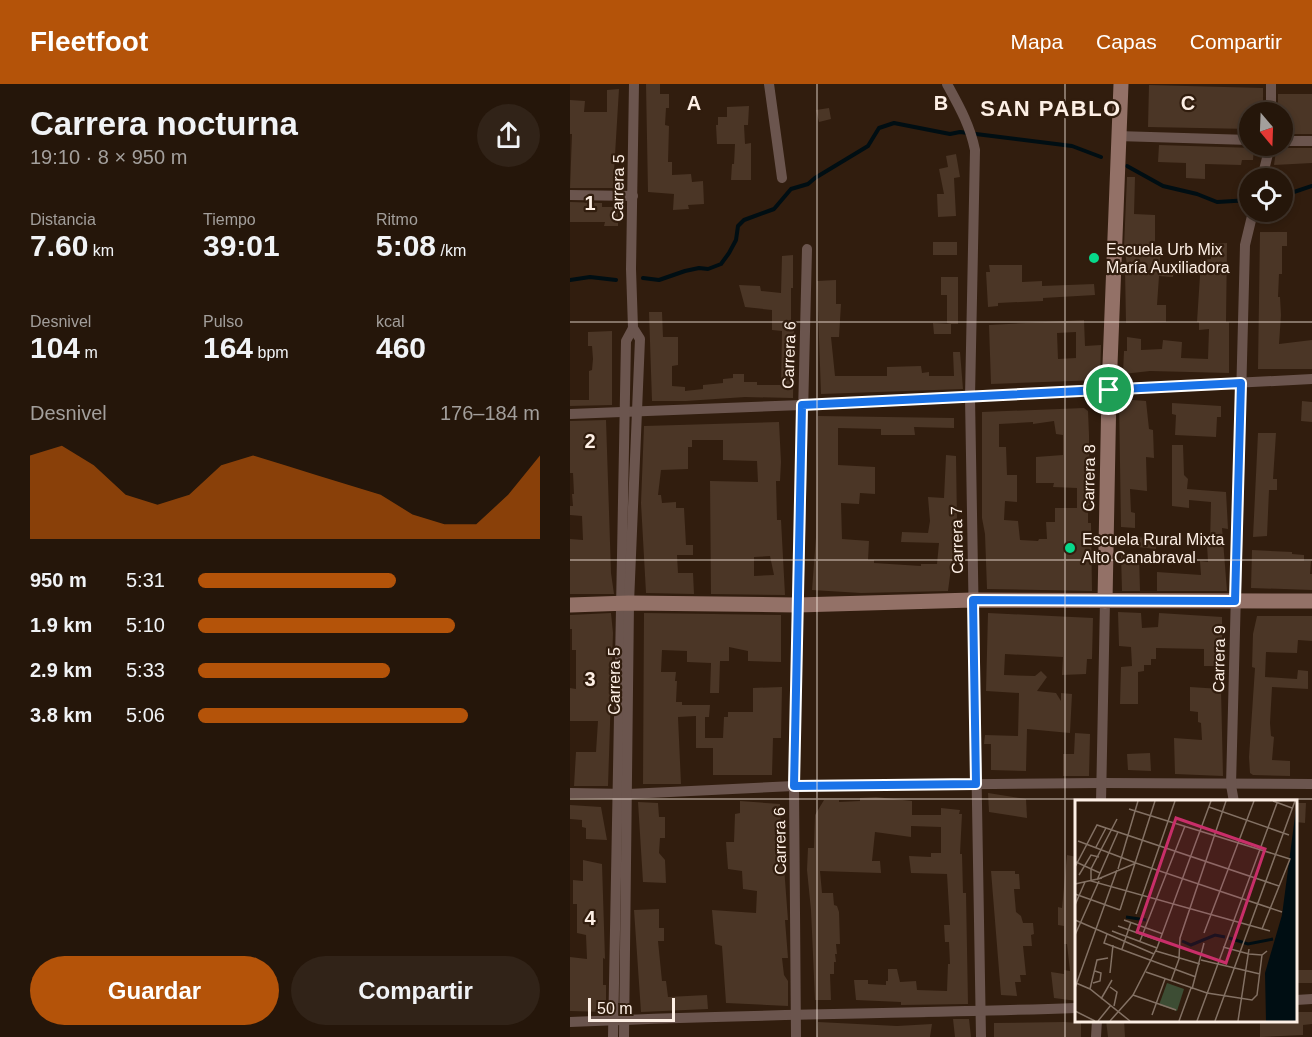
<!DOCTYPE html>
<html lang="es">
<meta charset="utf-8">
<style>
:root{--surface:#25160a;--page:#312318;--text:#f1f3f6;--muted:#a39f9c;--line:#42352b;--accent:#b45309}
body{margin:0;font-family:Arial,sans-serif;background:var(--page);color:var(--text);height:100vh;display:flex;flex-direction:column;font-size:22px;white-space:nowrap}
*{box-sizing:border-box;margin:0}
p{font-size:20px;color:var(--muted)}
.icon{flex:none;width:33px;height:33px;fill:none;stroke:currentColor;stroke-width:2;stroke-linecap:round;stroke-linejoin:round}
.map{position:relative;flex:1;overflow:hidden}
.sheet{display:flex;flex-direction:column;background:var(--surface);width:570px}
.sheet>*{flex:none}
.needle{width:39px;rotate:161deg}
.buttons{position:absolute;left:669px;top:18px;display:grid;gap:12px}
.buttons a{display:grid;place-items:center;width:54px;height:54px;border-radius:50%;background:var(--surface);box-shadow:0 3px 9px #0003,0 0 0 2px var(--line);font-size:30px}
.scale{position:absolute;left:18px;bottom:15px;width:87px;box-sizing:border-box;padding-left:6px;border:3px solid #fdefe5;border-top:0;font-size:16px;line-height:21px;white-space:nowrap;color:#fdefe5;-webkit-text-stroke:4px #311d0e;paint-order:stroke}
.pin{position:absolute;display:grid;place-items:center;width:51px;height:51px;color:#fff;margin:-26px;border:3px solid #fff;border-radius:50%;box-shadow:0 2px 6px #0007}
.round{display:grid;place-items:center;flex:none;width:63px;height:63px;border-radius:32px;background:var(--page)}
.summary{display:flex;align-items:center;justify-content:space-between;height:102px;padding:0 30px}
h1{font-size:33px;font-weight:700;line-height:45px}
.stats{display:grid;grid-template-columns:repeat(3,1fr);gap:9px;height:102px;padding:6px 30px}
.stats div{display:grid;align-content:center}
.stats b{font-size:30px;font-weight:700}
.stats small{font-size:16px;font-weight:400}
.stats p{font-size:16px}
.chart{height:168px;padding:12px 30px}
.chart p{display:flex;justify-content:space-between}
.chart svg{width:100%;height:108px;margin-top:6px;fill:var(--accent);opacity:.7}
.button{display:flex;gap:12px;margin-top:auto;padding:12px 30px}
.button a{flex:1;height:69px;border-radius:36px;background:var(--accent);color:#fff;font-size:24px;font-weight:700;line-height:69px;text-align:center}
.button a+a{background:var(--page);color:var(--text)}
ul{padding:0 30px;list-style:none;font-size:20px}
li{display:grid;grid-template-columns:96px 72px 1fr;align-items:center;height:45px}
li i{height:15px;border-radius:8px;background:var(--accent)}
header{display:flex;align-items:center;gap:36px;box-sizing:border-box;height:84px;padding:0 30px;background:var(--accent);color:#fff}
header strong{font-size:28px}
nav{display:flex;gap:33px;margin-inline-start:auto;font-size:21px}
main{display:flex;flex:1;min-height:0}
.map>svg:first-child{display:block}
.lines{fill:none;stroke-linecap:round;stroke-linejoin:round}
.stream{stroke:#000e13;stroke-width:4}
.building{fill:#4b3626;fill-rule:evenodd}
.street{stroke:#6b554e;stroke-width:10}
.secondary{stroke:#937167;stroke-width:15}
.route-casing{stroke:#fff;stroke-width:12}
.route{stroke:#1a73e8;stroke-width:8}
.grid{fill:none;stroke:#fdefe5;stroke-width:1.5;stroke-opacity:0.55}
.poi-dot{fill:#07d98b;stroke:#311d0e;stroke-width:2}
.labels{text-anchor:middle;dominant-baseline:central;stroke-width:4.5;stroke-linejoin:round;paint-order:stroke}
.street-label{font-size:16px;fill:#fdefe5;stroke:#311d0e}
.poi-label{font-size:16px;fill:#fdefe5;stroke:#311d0e;text-anchor:start}
.district-label{font-size:22px;font-weight:bold;letter-spacing:1.5px;fill:#fdefe5;stroke:#311d0e}
.inset-river{fill:none;stroke:#000e13;stroke-width:3}
.inset-road{fill:none;stroke:#837164;stroke-width:1.5}
.view{fill:#c82e69;fill-opacity:0.15;stroke:#c82e69;stroke-width:3}
.inset-edge{fill:none;stroke:#fdefe5;stroke-width:3}
.grid-label{font-size:20px;text-anchor:middle;font-weight:bold;fill:#fdefe5;stroke:#311d0e;stroke-width:4.5;stroke-linejoin:round;paint-order:stroke}
</style>
<header>
<strong>Fleetfoot</strong>
<nav><a>Mapa</a><a>Capas</a><a>Compartir</a></nav>
</header>
<main>
<section class="sheet">
<div class="summary"><div><h1>Carrera nocturna</h1><p>19:10 · 8 × 950 m</p></div><a class="round"><svg class="icon" aria-label="share" viewBox="0 0 24 24"><path d="M12 15V3M7 8l5-5 5 5M5 13v7h14v-7"/></svg></a></div>
<div class="stats">
<div><p>Distancia</p><b>7.60<small> km</small></b></div>
<div><p>Tiempo</p><b>39:01</b></div>
<div><p>Ritmo</p><b>5:08<small> /km</small></b></div>
</div>
<div class="stats">
<div><p>Desnivel</p><b>104<small> m</small></b></div>
<div><p>Pulso</p><b>164<small> bpm</small></b></div>
<div><p>kcal</p><b>460</b></div>
</div>
<div class="chart"><p><span>Desnivel</span>176–184 m</p>
<svg viewBox="0 0 160 44" preserveAspectRatio="none"><path d="M0 44V10L10 6L20 14L30 26L40 30L50 26L60 14L70 10L80 14L90 18L100 22L110 26L120 34L130 38L140 38L150 26L160 10V44z"/></svg>
</div>
<ul>
<li><b>950 m</b>5:31<i style="width:58%"></i></li>
<li><b>1.9 km</b>5:10<i style="width:75%"></i></li>
<li><b>2.9 km</b>5:33<i style="width:56%"></i></li>
<li><b>3.8 km</b>5:06<i style="width:79%"></i></li>
</ul>
<div class="button"><a>Guardar</a><a>Compartir</a></div>
</section>
<div class="map">
<svg width="742" height="953" viewBox="0 0 742 953">
<rect width="100%" height="100%" fill="#311d0e"/>
<g class="lines">
<g class="stream">
<path d="M557 82 593 102 627 110 647 118 680 116"/>
<path d="M712 112 742 102"/>
<path d="M73 194 89 196 115 187 129 184 138 185 151 180 159 169 166 156 168 142 174 136 204 125 221 105 238 100 245 94 298 62 309 44 324 39 380 50 390 48 502 62 531 73"/>
<path d="M0 196 20 193 46 196"/>
</g>
</g>
<g class="building">
<path d="M76 0H90V10H99V24H96L95 41 99 42 98 78H102V91L121 90 122 98 133 97 134 120 118 121 119 125 103 126 104 110 78 108Z"/>
<path d="M579 1 693 4V21H680V45L578 43Z"/>
<path d="M49 5 43 104H0L2 50H0V16L15 17 14 28H37V6Z"/>
<path d="M708 10H742V50H712V28H708Z"/>
<path d="M179 22 178 41H174L175 60 181 59V96H161L162 80H164L165 60H147L146 41H148V33H157V23Z"/>
<path d="M259 24 261 35 249 38 246 26Z"/>
<path d="M589 61 684 64 683 76H672L671 81 635 80V95L616 94V79L588 78Z"/>
<path d="M712 64H742V79L704 81 706 67H712Z"/>
<path d="M386 70 390 93 384 94 386 132 368 133 367 110H374L369 85 378 83 376 72Z"/>
<path d="M557 93H565L564 130 585 131V162H590V182L604 183 603 193 589 192 587 221H596V238L556 239 555 185 558 186 554 163Z"/>
<path d="M0 118 32 119V123H48V142H34L35 138H0Z"/>
<path d="M690 148H717V162H712V190H709L708 213H710L711 231 709 260 742 256V285H688Z"/>
<rect x="363" y="158" width="24" height="13"/>
<path d="M657 159 656 238H659V289L580 287 553 290 554 267H557V253L571 255V266L592 265 593 256 612 258 611 274 638 275 639 245 629 246V238H627L631 176 641 175V160Z"/>
<path d="M223 171V204H221V247H224V257L223 314 175 313 116 317H82L79 228H92L93 253H108V281L102 282V302L115 303V307L133 305V301L153 299V295L163 294V290H174V298H187V301H211L212 247 202 246V226L175 223 169 201 190 202 191 207 211 209 212 172Z"/>
<path d="M419 181H452V198L472 197V202L524 200 525 211 473 214V217L428 219V222L418 223 416 188H420Z"/>
<path d="M371 193H388V240H381V250H364L363 239 381 240 377 239V211H371Z"/>
<path d="M266 196V220H271L269 253H261L265 292H317V283L351 282 352 289 359 288V292H384L383 268H390L393 305 251 310 247 197Z"/>
<path d="M514 236 515 262 531 261 530 296 421 300 419 241ZM506 248V274L488 275 487 249Z"/>
<path d="M42 247V321L0 322V316H19V287L22 286 23 275 22 262H18V248Z"/>
<path d="M549 315 576 317 579 345 583 346 584 374 576 373 577 407 560 405 561 428 565 429V444L551 443Z"/>
<path d="M732 317 742 318V338L731 337Z"/>
<path d="M602 319 651 322V333H647L646 353 605 351 606 331 602 330Z"/>
<path d="M514 324 518 327 519 351 520 421H518V439H521L522 507 417 505 415 450 412 434V328ZM484 337 486 350 493 351V371L466 373V399H484L483 403 507 404V424H485V438H476L477 455H469L468 457 450 456 448 437 434 436 435 417 447 418V391H437L436 363H429V340L463 338V340Z"/>
<path d="M248 332 384 334V344L344 343 345 351H311V345L268 344V381L305 383V410L290 409 289 420 271 419 272 455 299 457 298 476H304V479L351 482V480H367L369 459 331 458 332 448 358 449 360 437 358 413 374 414 376 371 386 372 387 438 378 507 291 509 242 506 246 453Z"/>
<path d="M36 336 41 489 44 510H0V455L13 456 12 432 0 431V422H3L2 410H4L3 389H0V337Z"/>
<path d="M209 338 211 378 210 397H206L207 436H211L215 511 141 510 140 397 188 398 187 377 153 376V356H122V363H118V385L91 386 88 411H91L92 419 106 418V424H114L116 461H123V471H107L108 489H123L124 510 76 509 71 419 74 342ZM200 472 204 491 184 492V473Z"/>
<path d="M688 349H706L703 395H707V406H699L697 452 683 453Z"/>
<path d="M602 361H613L614 391 618 395 617 405 656 408 658 445 652 444 657 507H587V488L631 491 630 477 638 478 637 460 640 461 641 418 619 416V424L602 422Z"/>
<path d="M567 453 585 455 586 465 568 463Z"/>
<path d="M682 466 722 468V470L734 471V477H741L740 490H742V506L681 504Z"/>
<path d="M551 470 569 472 570 507H552Z"/>
<path d="M548 528 571 529 572 544 588 543 589 529 652 533V582H634V565L586 564V575H581V581H574V587L568 588V620H550L551 583 562 582 561 563 549 562Z"/>
<path d="M41 529 43 549 38 702H4L6 668H26L28 637H0V604L6 605V566H2V545H0V531Z"/>
<path d="M74 529 211 531V578L178 577V567L159 563V577H150L149 609H140L141 579 117 578V567L92 566 91 588H106L105 597H107L106 618H112V621H140L139 633H135V654H153L154 633H158V628H183V604L212 603 211 654H203L202 691H143V664H126V632L108 633 111 700H73Z"/>
<path d="M418 529 523 534 522 575H517L516 590 492 591 493 573 435 570 434 591 465 592 471 587 477 593 467 607 486 609 491 617V609L502 610 500 649 457 645 456 687 421 686V660H414L415 651 448 652 449 609 416 607Z"/>
<path d="M687 532H742V557L728 556 727 569 696 568 695 593 727 595 728 586 738 587V605L702 603 700 639 701 652 704 653 702 676 720 677V692L683 691 680 689 679 673 685 584 682 583 683 550Z"/>
<path d="M620 603 651 605 653 692 605 690 604 654 632 656 631 639 628 638V628L620 627Z"/>
<path d="M505 649 520 650 519 692H493V670H504Z"/>
<path d="M580 669 581 687 558 686 557 670Z"/>
<path d="M418 709 456 715 457 734 419 728Z"/>
<path d="M306 713 342 717V731H371V724L390 726 389 730H392L390 770H392L393 809H396L398 920 331 921V918L286 916 284 896H298V900L316 901V897H318V885H327L330 898 346 897 347 906 377 907 378 880H380L379 858H375L374 841H380L377 790 341 789 339 772 361 773V769H371V743L341 742V753L305 748 302 777H310L311 789 250 787 252 809H263L264 821 267 822 269 828 270 860H266L267 870H265L266 878H264V890H260L261 916H245L241 826 237 786 238 764H244L245 731 254 716H269V718L290 717V714Z"/>
<path d="M170 717 210 720 211 750H208L210 769H213L217 823 218 836H215L218 874H212L214 891 218 897V922L156 919 152 862 145 860 142 826 186 829 187 807 173 805 172 787 158 785 156 758H164L165 730 170 729Z"/>
<path d="M68 718 88 719 89 733H95V754H90L89 769 95 776 96 799 73 798Z"/>
<path d="M726 719H736L735 739 726 738Z"/>
<path d="M0 721 31 723 37 756 16 755V744L12 743V736L0 735Z"/>
<path d="M497 771 507 773V917L484 914 481 888 494 890V886L500 887 497 860H494V842L488 841V823L492 824Z"/>
<path d="M13 776 32 780 35 875 33 874V901H36V928L0 927V873L17 875 16 851 7 849V820H3V796L13 797Z"/>
<path d="M421 787H445V790H449L450 805H444L446 828 451 832 453 839H463L464 850 461 851 462 862H453L456 891H450L451 898H445L447 912 431 911Z"/>
<path d="M89 825V844H94V857H88L92 897H96L98 913 137 911 138 925 71 928 64 826Z"/>
<rect x="726" y="886" width="16" height="13"/>
<path d="M726 928H742V940L733 941V951L690 953V936H726Z"/>
<path d="M383 935H399L401 953H385Z"/>
<path d="M536 936H554L555 953H538Z"/>
<path d="M248 938 327 942 362 940 360 953H247Z"/>
<path d="M494 938 511 939V953H424V939Z"/>
</g>
<g class="lines">
<g class="street">
<path d="M199 0 212 94"/>
<path d="M377 0C389 22 400 41 405 66L400 313 411 953"/>
<path d="M701 28V0"/>
<path d="M547 52 680 56"/>
<path d="M712 57H742"/>
<path d="M692 94 700 62"/>
<path d="M0 111 63 112"/>
<path d="M0 330 232 321 742 295"/>
<path d="M0 709 58 710 224 702 531 699 742 700"/>
<path d="M531 718 535 517"/>
<path d="M664 718 661 701 675 161 683 128"/>
<path d="M726 916 742 915"/>
<path d="M0 938C169 930 338 930 506 924"/>
<path d="M43 953 56 257 63 244 61 185 64 0"/>
<path d="M54 953 59 519 70 255 63 244"/>
<path d="M226 953 224 702 237 165"/>
<path d="M526 953 527 936"/>
</g>
<g class="secondary">
<path d="M535 517 539 306 551 0"/>
<path d="M0 521 59 519 227 521 403 516 742 517"/>
</g>
</g>
<g class="lines">
<defs>
<path id="route" d="M671 299 665 517 403 516 406 700 224 702 232 321Z"/>
</defs>
<use href="#route" class="route-casing"/>
<use href="#route" class="route"/>
</g>
<path class="grid" d="M247 0V953M495 0V953M0 238H742M0 476H742M0 715H742"/>
<g class="poi-dot">
<circle cx="524" cy="174" r="6"/>
<circle cx="500" cy="464" r="6"/>
</g>
<g class="labels">
<g class="street-label">
<text transform="translate(48 104) rotate(-89)">Carrera 5</text>
<text transform="translate(219 271) rotate(-88)">Carrera 6</text>
<text transform="translate(519 394) rotate(-89)">Carrera 8</text>
<text transform="translate(387 456) rotate(-91)">Carrera 7</text>
<text transform="translate(649 575) rotate(-89)">Carrera 9</text>
<text transform="translate(44 597) rotate(-90)">Carrera 5</text>
<text transform="translate(210 757) rotate(-91)">Carrera 6</text>
</g>
<g class="poi-label">
<text x="536" y="165">Escuela Urb Mix<tspan x="536" dy="18">María Auxiliadora</tspan></text>
<text x="512" y="455">Escuela Rural Mixta<tspan x="512" dy="18">Alto Canabraval</tspan></text>
</g>
<g class="district-label">
<text x="481" y="24">SAN PABLO</text>
</g>
</g>
<g transform="translate(505 716)">
<rect width="222" height="222" fill="#311d0e"/>
<path d="M92 183 109 189 102 211 84 205Z" fill="#3d4d34"/>
<path d="M222 1V221H191L190 173 207 115Z" fill="#000e13"/>
<path class="inset-river" d="M51 117 71 120M154 138 173 144 198 139M107 141 116 145 140 135 150 137"/>
<path class="inset-road" d="M198 1 217 8M134 7 214 35M54 9 215 59 187 129M42 19 16 69V81L195 131M3 41 61 63M21 47 31 28M1 62 25 73M0 67 22 25 204 86M43 69 63 1M4 75 16 55 24 57M23 79 61 63 207 112M22 80 43 32M0 84 27 78M0 94 45 110M0 105 10 82M45 110 80 1M61 114 100 1M0 120 79 154M49 120 88 134M43 126 85 141M37 131 82 148M129 133 179 1M32 134 29 143 121 177M0 135 24 81M65 141 110 26M148 147 174 154 187 155 192 151M47 149 56 122M81 151 125 164M126 160 185 174M71 172 132 193 177 200 182 195 187 155M35 173 38 145M96 181 104 159 105 138 151 1M1 183 15 189 55 221M18 183 25 181 26 173 20 171M35 187 42 192 39 206M0 188 42 70M15 189 22 160 33 158M117 189 129 143M58 195 101 210M26 199 37 180M0 211 20 221M77 215 90 179M23 221 36 205M35 221 58 195 82 148 136 1M104 221 116 188M122 221 202 3M140 221 220 1M163 221 174 149"/>
<path class="view" d="M101 18 190 49 151 163 62 132Z"/>
<rect width="222" height="222" class="inset-edge"/>
</g>
<g class="grid-label">
<text x="124" y="26">A</text>
<text x="371" y="26">B</text>
<text x="618" y="26">C</text>
<text x="20" y="126">1</text>
<text x="20" y="364">2</text>
<text x="20" y="602">3</text>
<text x="20" y="841">4</text>
</g>
</svg>
<div class="buttons">
<a><svg class="needle" viewBox="-14 -14 28 28"><path d="M0-13l5 13h-10z" fill="#e53935"/><path d="M0 13l5-13h-10z" fill="#a39f9c"/></svg></a>
<a><svg class="icon" aria-label="locate" viewBox="0 0 24 24"><circle cx="12" cy="12" r="6"/><path d="M12 2v4M12 18v4M2 12h4M18 12h4"/></svg></a>
</div>
<div class="scale">50 m</div>
<div class="pin" style="left:539px;top:306px;background:#1e9e55"><svg class="icon" aria-label="arrive" viewBox="0 0 24 24"><path d="M6 21V4h12l-3 4 3 4H6"/></svg></div>
</div>
</main>
